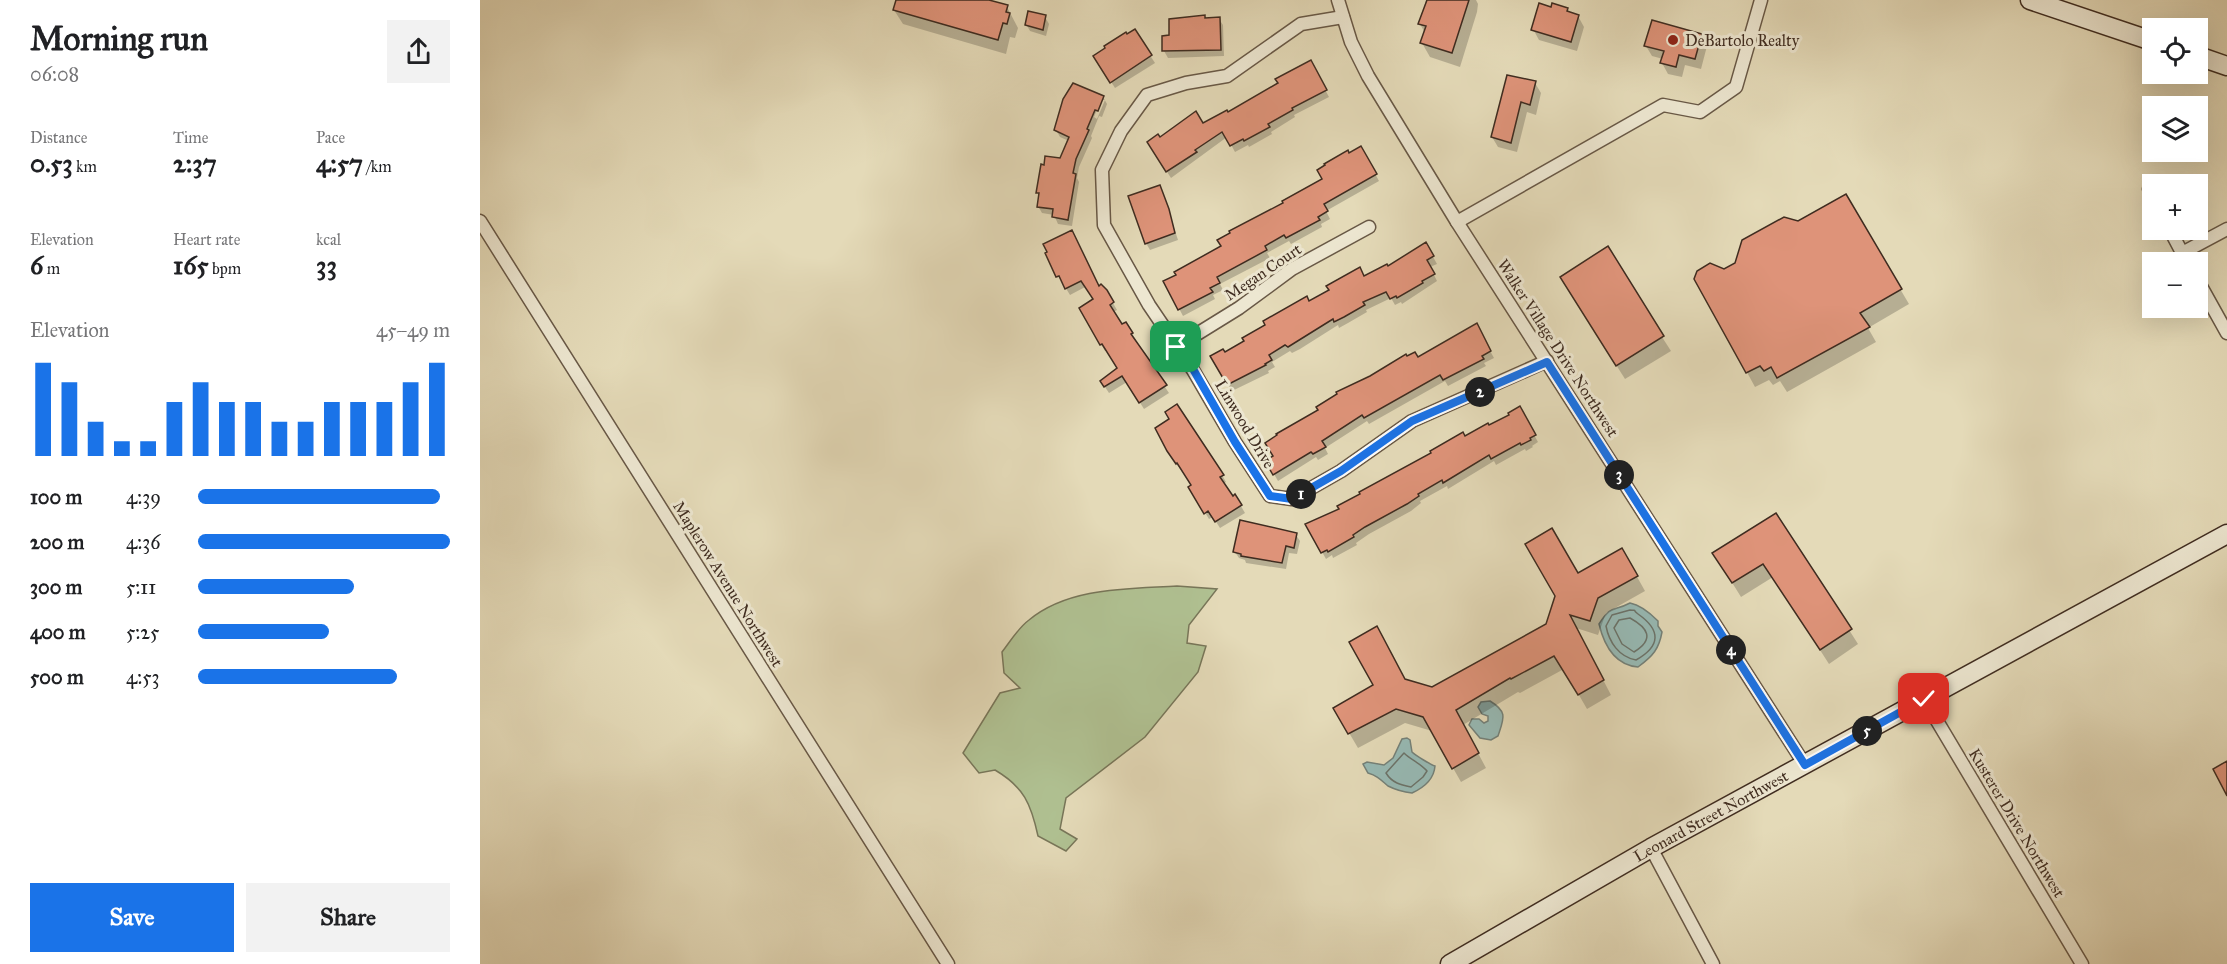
<!DOCTYPE html>
<meta charset="utf-8">
<style>
:root{--surface:#fff;--page:#f2f2f2;--text:#202124;--muted:#757577;--accent:#1a73e8}
body{margin:0;font-family:"IM FELL Great Primer",serif;background:var(--page);color:var(--text);height:100vh;display:flex;flex-direction:column;font-size:22px;white-space:nowrap}
*{box-sizing:border-box;margin:0}
p{font-size:20px;color:var(--muted)}
.icon{flex:none;width:33px;height:33px;fill:none;stroke:currentColor;stroke-width:2;stroke-linecap:round;stroke-linejoin:round}
.map{position:relative;flex:1;overflow:hidden}
.drawer{display:flex;flex-direction:column;background:var(--surface);width:480px}
.drawer>*{flex:none}
.buttons{position:absolute;left:1662px;top:18px;display:grid;gap:12px}
.buttons a{display:grid;place-items:center;width:66px;height:66px;border-radius:0px;background:var(--surface);box-shadow:0 6px 24px #0002;font-size:30px}
.pin{position:absolute;display:grid;place-items:center;width:51px;height:51px;color:#fff;margin:-26px;border-radius:12px;box-shadow:0 3px 9px #0006}
.km{position:absolute;width:30px;height:30px;margin:-15px;border-radius:50%;background:#222;color:#fff;font-size:16px;line-height:30px;text-align:center}
.round{display:grid;place-items:center;flex:none;width:63px;height:63px;border-radius:0px;background:var(--page)}
.summary{display:flex;align-items:center;justify-content:space-between;height:102px;padding:0 30px}
h1{font-size:33px;font-weight:800;line-height:45px}
.figures{display:grid;grid-template-columns:repeat(3,1fr);gap:9px;height:102px;padding:6px 30px}
.figures div{display:grid;align-content:center}
.figures b{font-size:26px;font-weight:800}
.figures small{font-size:16px;font-weight:400}
.figures p{font-size:16px}
.chart{height:168px;padding:12px 30px}
.chart p{display:flex;justify-content:space-between}
.chart svg{width:100%;height:108px;margin-top:6px;stroke:var(--accent);stroke-width:6}
.primary-button{display:flex;gap:12px;margin-top:auto;padding:12px 30px}
.primary-button a{flex:1;height:69px;border-radius:0px;background:var(--accent);color:#fff;font-size:24px;font-weight:800;line-height:69px;text-align:center}
.primary-button a+a{background:var(--page);color:var(--text)}
ul{padding:0 30px;list-style:none;font-size:20px}
li{display:grid;grid-template-columns:96px 72px 1fr;align-items:center;height:45px}
li i{height:15px;border-radius:8px;background:var(--accent)}
main{display:flex;flex:1;min-height:0}
.map>svg:first-child{display:block}
.green{fill:#b0c192;stroke:#787659;stroke-width:1.5}
.water{fill:#97bab5;stroke:#748179;stroke-width:1.5}
.shadow{fill:#0003;fill-rule:evenodd}
.lines{fill:none;stroke-linecap:round;stroke-linejoin:round}
.shore{stroke:#6b736a;stroke-width:1.5}
.building{fill:#de9379;stroke:#3f2c20;stroke-width:1.5}
.street-casing{stroke:#685846;stroke-width:15}
.secondary-casing{stroke:#3f2c20;stroke-width:21}
.street{stroke:#ede7d1;stroke-width:12}
.secondary{stroke:#ede7d1;stroke-width:18}
.route-casing{stroke:#fff;stroke-width:12}
.route{stroke:#1a73e8;stroke-width:8}
.poi-dot{fill:#8f2418;stroke:#ede7d1;stroke-width:2}
.labels{text-anchor:middle;dominant-baseline:central;stroke-width:6;stroke-linejoin:round;paint-order:stroke}
.poi-label{font-size:16px;fill:#3f2c20;stroke:#ede7d1;text-anchor:start}
.street-label{font-size:16px;fill:#3f2c20;stroke:#ede7d1}
</style>
<main>
<section class="drawer">
<div class="summary"><div><h1>Morning run</h1><p>06:08</p></div><a class="round"><svg class="icon" aria-label="share" viewBox="0 0 24 24"><path d="M12 15V3M7 8l5-5 5 5M5 13v7h14v-7"/></svg></a></div>
<div class="figures">
<div><p>Distance</p><b>0.53<small> km</small></b></div>
<div><p>Time</p><b>2:37</b></div>
<div><p>Pace</p><b>4:57<small> /km</small></b></div>
</div>
<div class="figures">
<div><p>Elevation</p><b>6<small> m</small></b></div>
<div><p>Heart rate</p><b>165<small> bpm</small></b></div>
<div><p>kcal</p><b>33</b></div>
</div>
<div class="chart"><p><span>Elevation</span>45–49 m</p>
<svg viewBox="0 0 160 44" preserveAspectRatio="none"><path d="M5 44V6M15 44V14M25 44V30M35 44V38M45 44V38M55 44V22M65 44V14M75 44V22M85 44V22M95 44V30M105 44V30M115 44V22M125 44V22M135 44V22M145 44V14M155 44V6"/></svg>
</div>
<ul>
<li><b>100 m</b>4:39<i style="width:96%"></i></li>
<li><b>200 m</b>4:36<i style="width:100%"></i></li>
<li><b>300 m</b>5:11<i style="width:62%"></i></li>
<li><b>400 m</b>5:25<i style="width:52%"></i></li>
<li><b>500 m</b>4:53<i style="width:79%"></i></li>
</ul>
<div class="primary-button"><a>Save</a><a>Share</a></div>
</section>
<div class="map">
<svg width="1747" height="964" viewBox="0 0 1747 964">
<rect width="100%" height="100%" fill="#e4dab8"/>
<filter id="stains"><feTurbulence type="fractalNoise" baseFrequency=".00333" numOctaves="4"/><feColorMatrix values="0 0 0 0 .2 0 0 0 0 .09 0 0 0 0 .02 0 0 0 .5 -.17"/></filter>
<radialGradient id="worn" r=".72"><stop offset=".6" stop-color="#630" stop-opacity="0"/><stop offset="1" stop-color="#630" stop-opacity=".3"/></radialGradient>
<path class="green" d="M697 586 737 589 709 625 707 643 726 646 718 672 665 737 586 798 580 829 597 839 586 851 558 836C551 804 544 787 515 770L499 773 483 753 520 693 540 688 524 673 522 652C530 642 538 628 549 620 589 587 648 589 697 586Z"/>
<g class="water">
<path d="M1150 603C1161 605 1170 613 1178 621V626L1182 632C1179 649 1173 656 1158 667 1135 665 1124 645 1119 624 1132 604 1133 612 1150 603Z"/>
<path d="M1010 701C1028 712 1024 718 1018 736L1011 740 1000 738 989 725 992 719H999L1004 723 1008 721V716L1002 714 998 707 1001 702Z"/>
<path d="M927 738 930 740 932 752C935 755 951 765 955 766 954 779 943 788 932 793 923 792 916 790 908 786 901 780 898 776 888 773L883 764 887 762 904 765 913 758 922 739Z"/>
</g>
<g class="shadow">
<path d="M417 0H503L527 7 538 28 535 38 530 37 526 54 423 24 414 10Z"/>
<path d="M946 0H996L998 4 997 12 980 67 950 57 942 43 945 33 940 24Z"/>
<path d="M1072 9H1087L1090 13 1098 16 1104 27 1097 51 1059 40 1053 29Z"/>
<path d="M565 17 569 24 566 36 550 31 546 24Z"/>
<path d="M724 17 726 19H739L743 25 744 56 688 58 684 51 683 37H691Z"/>
<path d="M654 31 675 63 635 88 619 63 647 36Z"/>
<path d="M1221 35 1227 46 1221 69 1205 65 1202 77 1188 74 1182 63 1183 59 1172 56 1166 46Z"/>
<path d="M830 62 849 97 814 115 815 117 791 132 792 134 769 147 768 145 755 152 747 137 691 178 672 149 679 139 723 125 748 114 800 83Z"/>
<path d="M1055 83 1061 93 1056 115 1047 112 1037 152 1018 147 1012 137Z"/>
<path d="M623 97 627 104 622 117 619 116 611 136 612 138 599 167 597 178 599 182 592 226 578 224 574 215 562 213 558 206 560 196 558 193 581 160 589 141 580 137 576 130ZM621 100H625L617 119 614 117Z"/>
<path d="M881 148 899 181 846 211 850 219 841 224 842 227 811 244 809 241 787 253 790 258 740 284 743 290 733 295 735 299 703 316 685 282 743 247 805 204 844 179 869 155Z"/>
<path d="M683 194 698 240 670 250 666 243Z"/>
<path d="M1365 196 1429 304 1388 328 1396 342 1307 392 1300 381 1293 385 1289 380 1275 387 1216 279 1244 271 1318 223Z"/>
<path d="M946 244 957 264 950 267 957 281 922 304 921 302 915 305 911 298 886 310 887 312 868 323 859 328 858 325 820 349 812 353 810 351 792 362 795 367 788 371 789 373 752 391 732 357 744 354 828 303 907 268Z"/>
<path d="M573 267 626 291 637 310 633 312 642 326 646 324 656 340 654 341 689 393 664 409 647 382 629 393 621 381 639 368 627 350 625 351 601 308 615 300 607 286 590 295Z"/>
<path d="M1090 292 1182 337 1191 351 1145 379Z"/>
<path d="M996 325 1014 358 1004 363 1006 366 968 386 965 381 889 424 887 421 845 448 848 454 838 460 836 457 798 481 787 462 937 359Z"/>
<path d="M1039 408 1058 442 1052 446 1053 447 1046 451 1045 449 1016 465 1014 461 968 489 967 486 940 501 941 503 931 511 889 534 876 543 877 545 853 558 852 555 846 559 827 525 861 510 984 438 1031 415Z"/>
<path d="M692 458 742 475 746 482 743 484 752 498 755 496 765 513 740 528 733 517 729 519 710 488 713 486Z"/>
<path d="M1296 515 1378 644 1349 664 1293 577 1261 597 1243 568Z"/>
<path d="M816 535 820 541 817 554 809 553 806 569 766 563 765 560 759 558 755 552Z"/>
<path d="M1142 550 1165 591 1126 613 1118 635 1096 628 1131 695 1107 709 1084 669 1040 693 1038 692 983 725 1006 768 981 782 952 731 925 723 878 748 855 709 925 680 952 688 1067 625 1098 575Z"/>
</g>
<g class="lines">
<g class="shore">
<path d="M1150 610C1159 611 1151 609 1158 614 1181 630 1181 646 1156 660 1139 657 1129 642 1126 626L1132 615Z"/>
<path d="M1150 618C1168 628 1175 639 1154 652L1142 644 1134 628 1139 620Z"/>
<path d="M924 753C931 760 940 763 947 771L943 777 931 787C921 785 912 783 906 773Z"/>
</g>
</g>
<g class="building">
<path d="M416 0H509L528 5 526 12 530 13 527 24 523 23 518 40 413 10Z"/>
<path d="M947 0H989L972 53 940 43 946 26 938 24Z"/>
<path d="M1059 3 1071 7 1072 3 1088 8 1087 11 1099 15 1091 42 1051 30Z"/>
<path d="M548 11 566 15 563 30 545 25Z"/>
<path d="M725 15V18L740 17 741 50 682 51V36L689 35V19Z"/>
<path d="M1172 20 1222 34 1215 59 1199 55 1196 67 1180 63 1184 51 1164 46Z"/>
<path d="M655 29 672 55 630 83 613 56 625 48 624 46 646 32 647 34Z"/>
<path d="M831 60 847 90 812 108 813 110 788 124 790 127 764 141 763 139 750 146 742 132 715 150 717 152 686 172 667 142 678 134 680 137 716 111 723 123 747 110 748 112 798 83 795 79Z"/>
<path d="M1027 75 1056 81 1050 105 1041 102 1031 143 1011 137Z"/>
<path d="M593 83 624 96 618 111 615 110 607 129 609 130 596 159 593 173 596 174 588 220 572 217 573 209 557 207 559 193H556L561 164 564 165 565 156 580 158 589 137 574 130 583 99Z"/>
<path d="M881 146 897 174 844 204 848 211 838 217 840 220 806 238 804 235 785 246 787 250 737 277 740 283 730 288 733 292 698 310 683 281 696 275 694 272 741 246 737 240 750 233 749 231 803 203 802 201 842 179 837 170 845 165 844 164 868 150 869 153Z"/>
<path d="M680 185 689 209 695 233 665 244 648 196Z"/>
<path d="M1366 194 1422 289 1380 313 1390 327 1297 378 1291 367 1284 371 1280 366 1266 373 1214 279 1217 271 1230 263 1244 269 1255 263 1262 240 1304 217 1318 221Z"/>
<path d="M592 230 619 286 621 284 627 290 634 302 630 305 642 324 646 322 653 333 651 334 687 385 659 403 642 376 624 387 620 381 637 368 622 344 620 345 599 308 613 299 601 281 585 289 579 276 576 277 565 253 567 252 563 244Z"/>
<path d="M946 242 954 256 947 260 955 274 942 281 943 283 917 298 916 296 910 299 906 292 883 302 885 305 864 317 854 322 853 319 816 342 808 347 805 345 789 355 792 360 785 364 786 365 747 385 730 356 743 349 745 352 764 341 762 338 785 325 783 321 827 296 829 301 849 290 846 286 880 267 884 276 907 264 908 266Z"/>
<path d="M1128 246 1184 336 1136 366 1080 277Z"/>
<path d="M997 323 1011 351 1002 356 1004 359 963 380 960 375 884 418 882 415 842 441 846 447 833 454 831 452 793 475 785 461 793 456 785 443 797 435 796 434 838 410 836 407 857 394 856 392 890 376 926 354 927 356 935 352 938 357Z"/>
<path d="M697 404 744 475 740 477 753 496 755 494 762 505 735 522 728 511 724 514 708 487 711 485 697 463 696 464 687 451 675 428 689 419 685 412Z"/>
<path d="M1040 406 1056 435 1050 438 1051 440 1041 445 1040 443 1011 459 1009 455 963 483 962 480 938 494 939 496 927 504 885 527 873 535 874 537 848 552 847 550 841 553 825 524 859 509 857 506 880 494 879 492 951 453 950 451 983 432 985 436 1008 423 1009 425 1029 415 1028 413Z"/>
<path d="M1296 513 1372 629 1340 650 1283 564 1252 583 1232 553Z"/>
<path d="M760 520 817 533 814 548 806 546 802 563 761 556V554L753 552Z"/>
<path d="M1072 528 1098 573 1142 548 1158 576 1118 598 1110 621 1090 615 1124 680 1098 695 1074 656 1031 679 1030 678 976 710 999 753 972 769 943 717 916 709 868 734 853 708 893 685 869 642 897 626 925 679 952 687 1066 624 1075 596 1045 544Z"/>
<path d="M1747 761V796L1733 769Z"/>
</g>
<g class="lines">
<defs>
<g id="street">
<path d="M858 0 871 42 888 76 977 222 1325 765"/>
<path d="M863 17 821 24 747 76 706 83 667 95 641 131 622 170 624 225 669 305 713 370 755 442 790 496 812 499 861 471 932 421 1067 361"/>
<path d="M1669 189 1672 196"/>
<path d="M0 221 468 964"/>
<path d="M977 222 1183 105 1220 112 1256 87 1281 0"/>
<path d="M1690 230 1707 262"/>
<path d="M1702 253 1747 229"/>
<path d="M1718 281 1747 333"/>
<path d="M696 347 759 308 812 269 889 227"/>
<path d="M1444 699 1602 964"/>
<path d="M1171 848 1233 964"/>
</g>
<g id="secondary">
<path d="M1550 0 1672 41"/>
<path d="M1718 56 1747 66"/>
<path id="s1" d="M970 964 1171 848 1747 534"/>
</g>
</defs>
<use href="#street" class="street-casing"/>
<use href="#secondary" class="secondary-casing"/>
<use href="#street" class="street"/>
<use href="#secondary" class="secondary"/>
</g>
<g class="lines">
<defs>
<path id="route" d="M696 347 713 369 755 442 790 496 812 499 861 471 932 421 1067 362 1325 765 1444 699"/>
</defs>
<use href="#route" class="route-casing"/>
<use href="#route" class="route"/>
</g>
<circle class="poi-dot" cx="1193" cy="40" r="6"/>
<g class="labels">
<g class="poi-label">
<text x="1205" y="40">DeBartolo Realty</text>
</g>
<g class="street-label">
<text transform="translate(783 272) rotate(-34)">Megan Court</text>
<text transform="translate(1078 348) rotate(57)">Walker Village Drive Northwest</text>
<text transform="translate(765 424) rotate(59)">Linwood Drive</text>
<text transform="translate(248 584) rotate(58)">Maplerow Avenue Northwest</text>
<text stroke="none"><textPath href="#s1" startOffset="300">Leonard Street Northwest</textPath></text>
<text transform="translate(1537 823) rotate(59)">Kusterer Drive Northwest</text>
</g>
</g>
<rect width="100%" height="100%" filter="url(#stains)"/>
<rect width="100%" height="100%" fill="url(#worn)"/>
</svg>
<div class="buttons">
<a><svg class="icon" aria-label="locate" viewBox="0 0 24 24"><circle cx="12" cy="12" r="6"/><path d="M12 2v4M12 18v4M2 12h4M18 12h4"/></svg></a>
<a><svg class="icon" aria-label="layers" viewBox="0 0 24 24"><path d="M12 4l9 5-9 5-9-5zM3 14l9 5 9-5"/></svg></a>
<a>+</a>
<a>−</a>
</div>
<div class="pin" style="left:696px;top:347px;background:#1e9e55"><svg class="icon" aria-label="arrive" viewBox="0 0 24 24"><path d="M6 21V4h12l-3 4 3 4H6"/></svg></div>
<div class="pin" style="left:1444px;top:699px;background:#d93025"><svg class="icon" aria-label="check" viewBox="0 0 24 24"><path d="M5 12l5 5 9-10"/></svg></div>
<b class="km" style="left:821px;top:494px">1</b>
<b class="km" style="left:1000px;top:392px">2</b>
<b class="km" style="left:1139px;top:475px">3</b>
<b class="km" style="left:1251px;top:650px">4</b>
<b class="km" style="left:1387px;top:731px">5</b>
</div>
</main>
